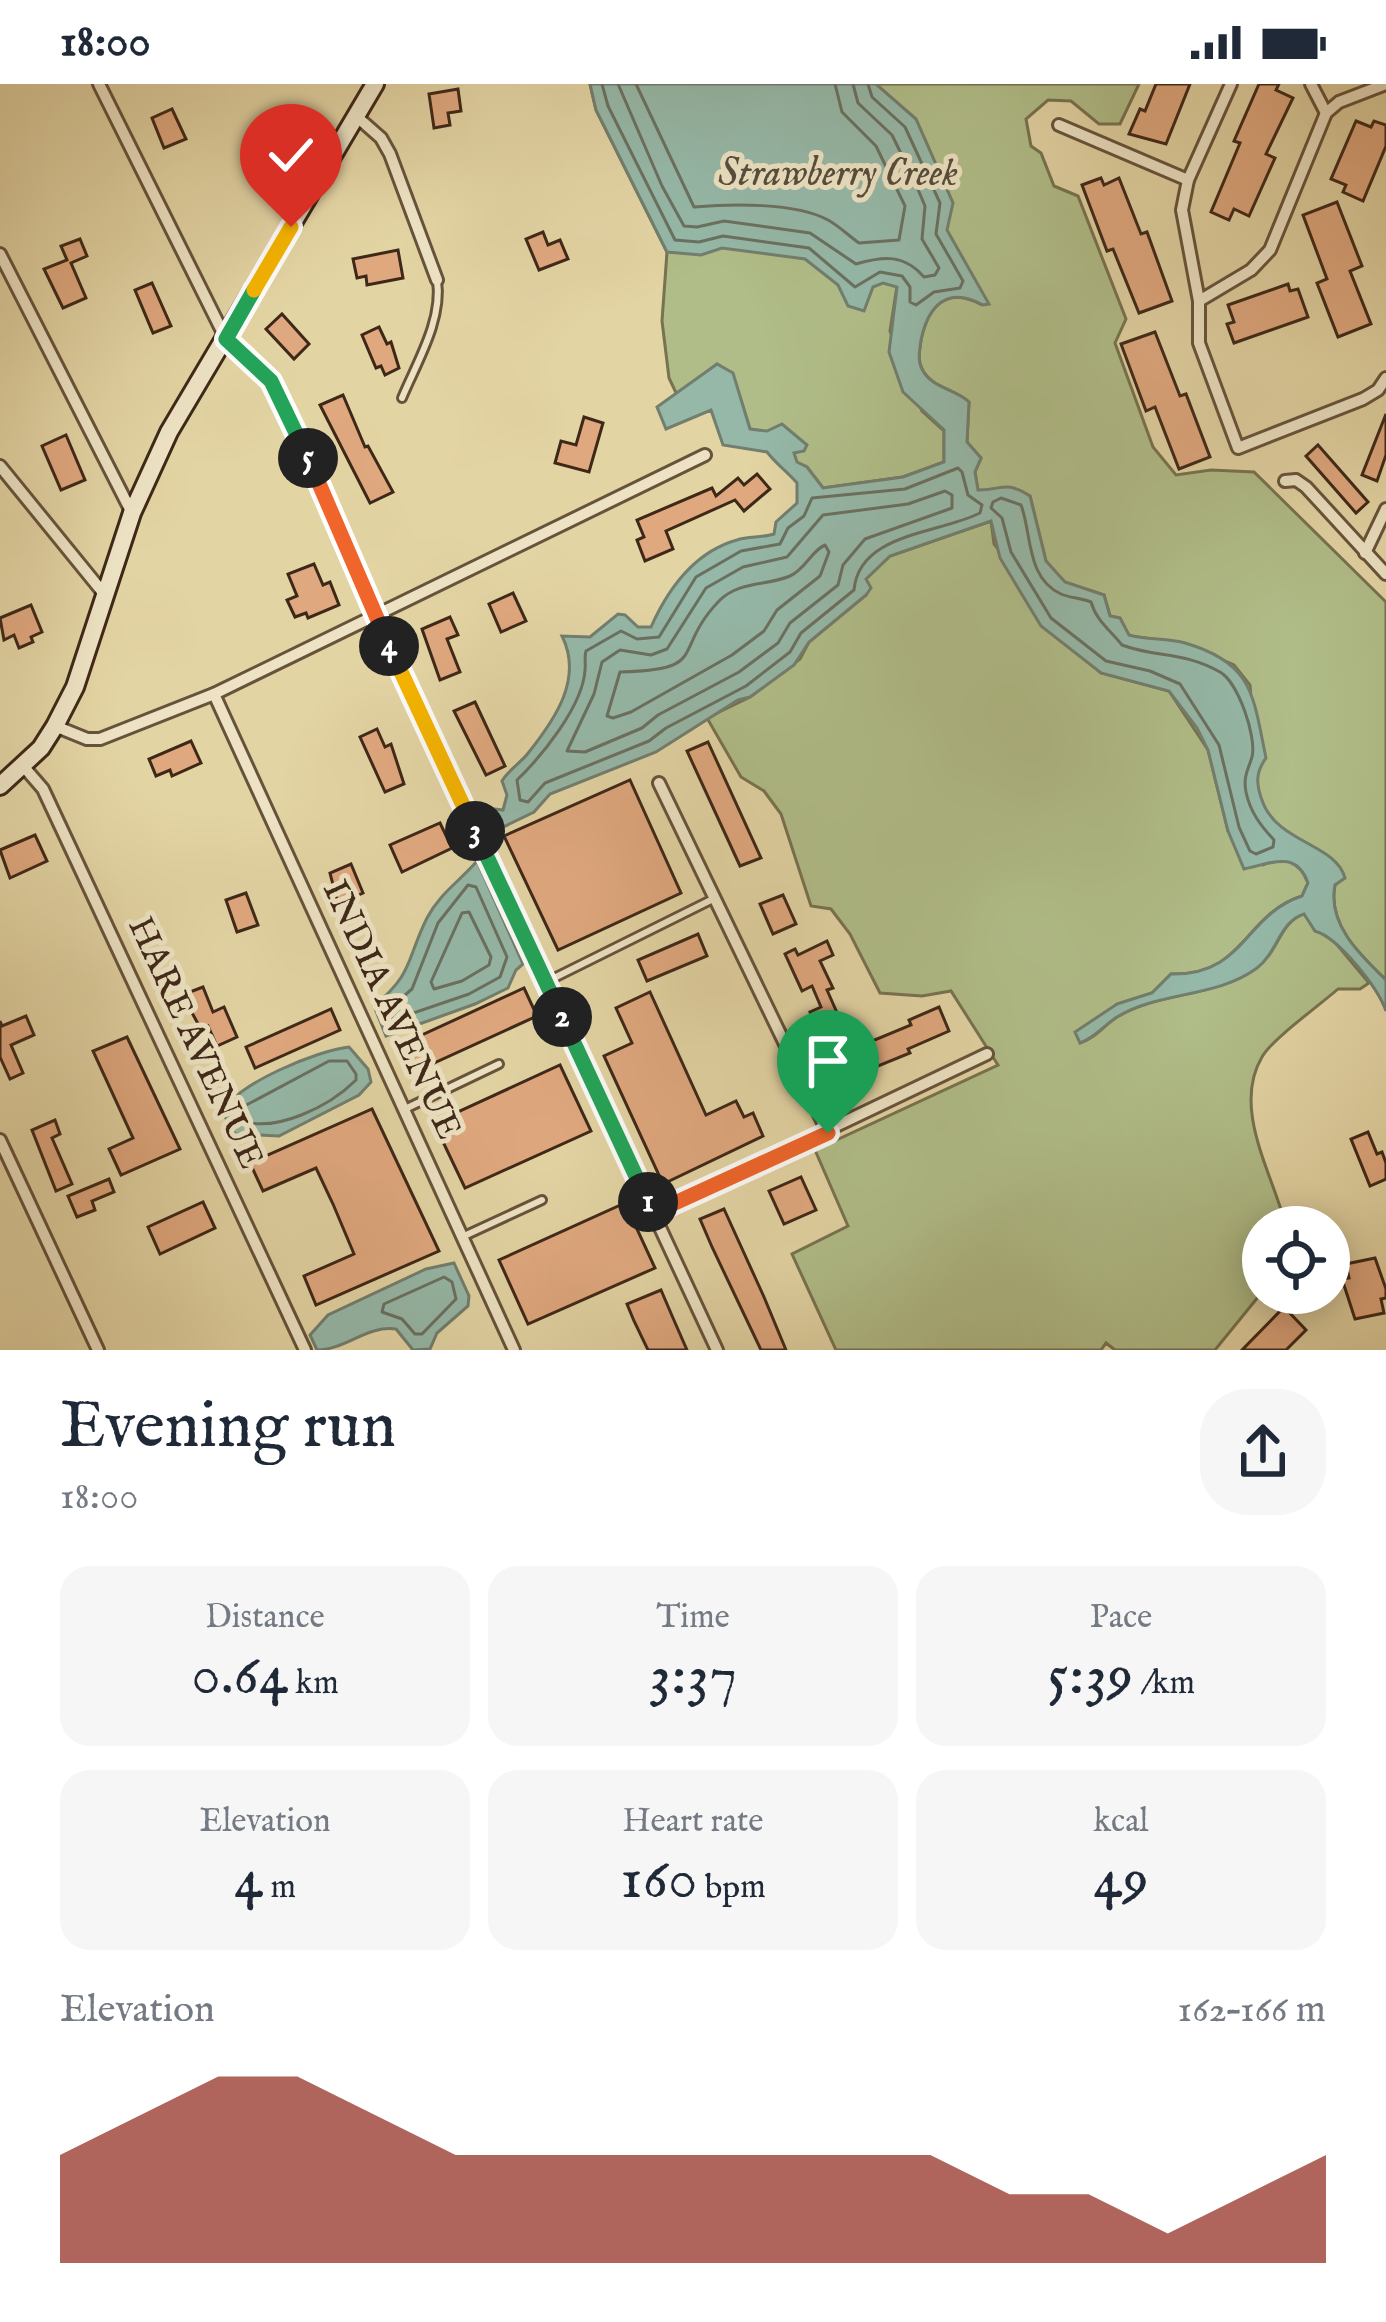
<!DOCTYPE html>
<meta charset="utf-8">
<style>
:root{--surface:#fff;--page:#f6f6f7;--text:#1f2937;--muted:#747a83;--accent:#8f2418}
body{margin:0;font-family:"IM FELL English",serif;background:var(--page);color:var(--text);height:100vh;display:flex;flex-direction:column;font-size:45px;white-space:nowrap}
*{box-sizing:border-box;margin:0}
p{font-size:39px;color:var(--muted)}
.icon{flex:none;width:66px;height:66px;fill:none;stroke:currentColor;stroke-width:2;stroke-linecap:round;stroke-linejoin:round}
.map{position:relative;height:1266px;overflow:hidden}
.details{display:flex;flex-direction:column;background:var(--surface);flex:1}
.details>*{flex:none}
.buttons{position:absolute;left:1242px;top:1122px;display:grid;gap:24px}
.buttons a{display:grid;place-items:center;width:108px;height:108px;border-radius:50%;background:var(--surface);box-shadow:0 6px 30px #0003;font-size:60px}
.pin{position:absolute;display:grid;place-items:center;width:102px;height:102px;color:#fff;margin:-123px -51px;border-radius:50% 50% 50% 0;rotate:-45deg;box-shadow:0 0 12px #0007}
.pin .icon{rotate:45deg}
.km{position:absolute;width:60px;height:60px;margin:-30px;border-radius:50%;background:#222;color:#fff;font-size:33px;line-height:60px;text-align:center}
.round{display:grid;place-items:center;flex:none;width:126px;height:126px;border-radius:48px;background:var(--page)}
.overview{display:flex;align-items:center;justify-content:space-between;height:204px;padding:0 60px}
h1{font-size:66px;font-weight:600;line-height:90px}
.stats{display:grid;grid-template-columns:repeat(3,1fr);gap:18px;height:204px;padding:12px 60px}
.stats div{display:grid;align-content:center;border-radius:30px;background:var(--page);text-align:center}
.stats b{font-size:60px;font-weight:600}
.stats small{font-size:33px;font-weight:400}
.stats p{font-size:33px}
.chart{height:336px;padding:24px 60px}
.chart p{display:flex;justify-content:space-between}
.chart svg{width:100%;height:216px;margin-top:12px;fill:var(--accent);opacity:.7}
.status{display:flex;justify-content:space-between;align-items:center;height:84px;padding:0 60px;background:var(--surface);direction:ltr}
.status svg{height:33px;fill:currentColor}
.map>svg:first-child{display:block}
.green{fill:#b0bd88;stroke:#777250;stroke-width:3}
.water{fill:#95b8a8;stroke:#727e6e;stroke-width:3}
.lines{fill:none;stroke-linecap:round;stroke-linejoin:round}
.shore{stroke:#6a7060;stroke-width:3}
.building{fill:#e0a87f;stroke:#3e2818;stroke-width:3}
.lane-casing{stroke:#67533b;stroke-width:12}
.street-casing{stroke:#67533b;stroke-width:16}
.secondary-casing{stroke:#3e2818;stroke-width:22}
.lane{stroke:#ede3c4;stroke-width:6}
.street{stroke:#ede3c4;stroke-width:10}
.secondary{stroke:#ede3c4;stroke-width:16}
.split-1-casing{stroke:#fff;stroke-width:24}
.split-2-casing{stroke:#fff;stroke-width:24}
.split-3-casing{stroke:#fff;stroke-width:24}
.split-4-casing{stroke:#fff;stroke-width:24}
.split-5-casing{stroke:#fff;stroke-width:24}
.split-6-casing{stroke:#fff;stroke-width:24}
.split-7-casing{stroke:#fff;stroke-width:24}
.split-1{stroke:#f0652b;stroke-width:15}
.split-2{stroke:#22a559;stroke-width:15}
.split-3{stroke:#22a559;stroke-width:15}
.split-4{stroke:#f5b400;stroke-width:15}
.split-5{stroke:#f0652b;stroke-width:15}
.split-6{stroke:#22a559;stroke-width:15}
.split-7{stroke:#f5b400;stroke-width:15}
.labels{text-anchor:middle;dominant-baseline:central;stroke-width:10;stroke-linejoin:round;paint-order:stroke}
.street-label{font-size:36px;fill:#3e2818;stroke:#ede3c4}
.water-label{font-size:39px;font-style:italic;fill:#544c3c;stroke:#ede3c4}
</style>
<div class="status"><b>18:00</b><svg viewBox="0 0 49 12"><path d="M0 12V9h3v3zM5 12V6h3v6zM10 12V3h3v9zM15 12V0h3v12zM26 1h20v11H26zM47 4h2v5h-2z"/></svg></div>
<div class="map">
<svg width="1386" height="1266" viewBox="0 0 1386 1266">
<rect width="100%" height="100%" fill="#e3d4a4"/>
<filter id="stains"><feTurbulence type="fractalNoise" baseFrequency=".00167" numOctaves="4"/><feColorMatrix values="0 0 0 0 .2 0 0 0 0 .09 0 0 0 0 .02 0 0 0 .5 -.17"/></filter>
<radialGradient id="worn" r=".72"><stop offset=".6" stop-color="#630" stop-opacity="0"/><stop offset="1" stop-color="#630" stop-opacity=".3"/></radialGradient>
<g class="green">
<path d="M590 0 897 202 890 247 922 327 944 347V378L903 393 823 404 807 383 797 379C790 358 770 348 750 345L732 289 717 280 677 311 669 294 662 237 667 168 596 26Z"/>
<path d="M642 0H1139L1120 40H1099L1071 17 1048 16 1026 35 1031 62 1041 69 1054 102 1078 112 1126 235 1115 259 1153 363 1176 391 1211 386 1254 388 1386 518V896C1360 871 1327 840 1335 801L1307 761 1288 752 1268 732 1258 707 1250 601 1234 581 1184 559 1129 552 1120 534 1110 532 1104 511 1064 498 1046 477 1030 412C1009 399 1001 405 978 407L975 388 981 374 967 358 969 318C955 305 931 304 922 285 917 275 920 265 921 256 928 222 947 201 982 221Z"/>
<path d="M991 437 994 460 1082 572 1101 589 1169 607 1208 666 1228 747 1263 781C1283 771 1300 777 1308 799L1302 812C1243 831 1245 892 1171 890L1152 909 1117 920 1080 959C1097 953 1103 942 1117 933 1159 907 1217 914 1257 883 1279 868 1279 838 1305 829L1315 847 1329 851 1369 899 1360 905H1338C1321 920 1271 956 1262 973 1231 1025 1274 1092 1286 1143H1263V1207L1215 1266H1115L1106 1259 1101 1266H836L792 1170 848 1142 815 1066 998 981 951 907 922 912 880 909 850 850 831 825 811 822 781 730 764 707 741 693 707 634 750 613 800 575 809 558 866 511V495L890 472Z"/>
</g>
<g class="water">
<path d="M590 0H876L916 35 953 119 947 146 989 220 983 221C947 201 928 222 921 256 920 265 917 276 922 285 931 304 955 305 969 318L967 358 981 374 975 388 978 406C1003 406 1005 396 1030 412L1046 477 1065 498 1104 511 1110 532 1120 534 1129 551C1147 556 1168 554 1185 559 1254 579 1253 612 1266 674 1255 689 1256 701 1263 719 1279 759 1336 760 1345 794L1335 801C1327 840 1360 871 1386 896V927C1378 904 1339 854 1315 847L1304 830C1279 838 1278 868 1257 884 1217 914 1159 907 1117 933 1103 942 1096 953 1080 959L1075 948 1117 920 1152 909 1171 890C1245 892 1244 831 1302 812L1308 799C1296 765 1270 780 1244 785L1228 747 1208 666 1197 644 1169 607 1101 589 1041 542 1000 474 991 437 890 472 866 495 871 504 866 511 809 558 794 581 750 613 738 616 656 668 550 710 534 728 491 749 486 724 503 726 507 711 502 697C509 685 521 679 529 668 556 634 583 594 562 552L590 553 618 530 625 531 638 543H651C668 505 694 468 737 456 748 452 762 454 774 450L776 438 797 419V399C787 387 776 380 767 368L723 361 711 326 666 345 657 323 717 280 733 289 750 345 767 347 782 340 807 361 804 367 794 369 797 378 807 383 823 404 903 393 944 378V346L903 308 889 268 897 203 883 199 873 203 864 227 848 222 838 201 805 175 722 164 701 171 667 168 596 26Z"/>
<path d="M477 777 523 880 516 886 508 904 475 920 386 952 374 922C414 889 406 876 427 834 440 809 460 797 477 777Z"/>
<path d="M349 963 368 985 371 998 359 1011 279 1052 235 1050 223 1029C234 1000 319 966 349 963Z"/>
<path d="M454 1179 469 1212 468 1222 437 1249 430 1265 413 1266 396 1245C367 1241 345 1266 317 1266L310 1251 328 1231 426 1185Z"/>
</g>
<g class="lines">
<g class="shore">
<path d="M602 0 608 22 675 156 699 158 723 152 809 164 855 203 880 188 902 192 910 203V218L916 221 934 208 960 204 963 197 936 150 940 119 905 43 872 13 868 0"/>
<path d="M618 0 662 102 684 142 697 143 724 137 810 149 856 180C884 172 904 170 924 193L935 191 939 184 922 155 925 122 914 96 892 51 858 19 853 0"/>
<path d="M636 0 694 123C730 120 795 118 828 136 839 142 849 152 859 159L899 156 905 122 876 62 842 28 835 0"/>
<path d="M958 384 962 388 968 411 982 421 980 429C938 450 859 449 854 506L801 549 790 568 746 602 666 644 649 657 545 699 528 718 520 716 517 696C541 673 583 622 585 586 586 579 584 573 586 567L621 547 637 555 659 553 696 493 741 467 780 460 788 444 804 432 812 414 905 405Z"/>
<path d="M945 407 952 411V424L865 455 843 481 838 501 790 539 778 559 739 588 658 631 642 644 585 668 567 667 594 610 602 578 620 566 651 571 667 565 706 504 743 483 787 473 823 431 908 420Z"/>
<path d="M1001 414 1021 421C1032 450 1026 494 1061 510 1070 514 1081 514 1091 518 1096 536 1110 546 1122 561 1156 574 1183 567 1220 588 1238 598 1257 653 1252 673 1248 686 1243 693 1246 708 1250 728 1261 742 1274 756L1273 763 1256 770 1250 767 1239 743 1219 661 1180 600 1150 587 1106 577 1051 534 1011 468 1002 434 991 424 993 418Z"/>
<path d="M825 461 829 468 820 492 777 526 764 547 732 571 631 628 613 634 607 632 620 588C711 586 671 567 719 517 738 497 767 502 790 492 806 485 811 467 825 461Z"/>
<path d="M468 801 476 803 507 873 500 893 469 910 393 936 389 925 412 905 438 839Z"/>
<path d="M469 828 491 873 489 881 462 897 434 905 431 898 462 829Z"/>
<path d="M329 977H347L356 990V996C330 1022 275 1050 240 1036L237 1026Z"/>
<path d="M444 1193 452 1198 456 1215 422 1250H415L402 1235 382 1228 384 1220Z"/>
</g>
</g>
<g class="building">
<path d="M1156 0H1190L1166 60 1129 50 1140 25 1145 27Z"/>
<path d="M1259 0H1279L1276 6 1293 14 1266 70 1275 74 1249 132 1234 125 1229 136 1211 128 1240 59 1234 57Z"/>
<path d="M458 5 461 27 448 29 450 41 434 44 429 10Z"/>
<path d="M172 25 186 55 164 64 152 34Z"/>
<path d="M1356 37 1371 43 1374 37 1386 41V62L1363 117 1343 108 1346 101 1331 95Z"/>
<path d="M265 48 270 59 276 56 286 78 265 88 250 55Z"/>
<path d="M1101 94 1104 101 1119 94 1141 150 1147 148 1172 217 1139 229 1113 165 1107 167 1082 101Z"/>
<path d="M1337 118 1362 182 1350 187 1371 240 1338 253 1317 199 1327 195 1303 131Z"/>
<path d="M543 148 548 161 560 156 568 175 539 186 526 155Z"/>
<path d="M80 155 87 172 71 179 86 214 63 224 44 185 67 176 61 162Z"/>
<path d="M398 166 403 194 367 201 366 192 357 194 353 175Z"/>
<path d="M152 199 171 242 153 249 135 206Z"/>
<path d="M1288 200 1290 207 1298 205 1308 233 1234 259 1227 240 1234 238 1228 221Z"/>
<path d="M282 230 309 260 294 275 266 245Z"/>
<path d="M379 243 387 260 391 258 399 284 385 291 381 282 376 284 362 251Z"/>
<path d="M1155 248 1180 312 1186 310 1210 373 1179 385 1155 323 1146 327 1121 260Z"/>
<path d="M343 311 365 363 368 362 393 408 370 419 320 321Z"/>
<path d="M1386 330V371L1377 397 1362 391Z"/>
<path d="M584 333 603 339 589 388 555 379 561 357 576 361Z"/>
<path d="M66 351 85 396 61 406 42 362Z"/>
<path d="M1318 361 1368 418 1356 429 1306 372Z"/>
<path d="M757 390 770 405 744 427 735 416 666 447 673 465 645 477 637 456 644 453 637 436 712 404 716 412 738 394 744 401Z"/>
<path d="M314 480 323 501 330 498 339 521 308 534 306 529 295 533 287 516 297 512 288 490Z"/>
<path d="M513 509 526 537 501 548 489 520Z"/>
<path d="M31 521 42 548 31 553 33 558 19 564 14 551 4 556 0 534Z"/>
<path d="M450 533 458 551 447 555 460 588 440 596 422 545Z"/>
<path d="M475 618 505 682 486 691 454 627Z"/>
<path d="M377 645 385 663 391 660 404 700 385 708 360 653Z"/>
<path d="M191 657 201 679 172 692 170 686 156 692 149 675Z"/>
<path d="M708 658 761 774 740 782 687 667Z"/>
<path d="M630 696 681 809 558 866 504 752Z"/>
<path d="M440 739 452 764 402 788 390 761Z"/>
<path d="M35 751 47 777 10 794 0 766Z"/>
<path d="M351 780 363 809 338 820 330 789Z"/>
<path d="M246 809 258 841 237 848 226 816Z"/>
<path d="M783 811 796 840 773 850 760 820Z"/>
<path d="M698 850 707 872 647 897 638 876Z"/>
<path d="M827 857 833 871 820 877 833 904 827 906 853 965 911 941 909 936 939 923 949 947 908 965 910 969 863 988 865 993 843 1002 810 928 821 923 812 902 802 907 785 870 795 865 798 871Z"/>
<path d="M203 903 213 928 224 923 237 953 217 962 208 942 201 945 182 911Z"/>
<path d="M524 904 537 932 410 990 398 962Z"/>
<path d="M650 908 706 1031 736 1017 744 1033 753 1029 763 1052 663 1100 604 972 632 959 616 924Z"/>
<path d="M331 925 340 946 255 984 246 963Z"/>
<path d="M26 932 34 951 11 961 23 989 10 995 0 973V937L2 942Z"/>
<path d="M127 953 180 1065 121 1091 109 1065 133 1054 93 967Z"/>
<path d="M560 981 591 1047 465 1104 434 1039Z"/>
<path d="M372 1025 439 1167 316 1221 304 1192 354 1170 333 1120 316 1084 263 1107 250 1079Z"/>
<path d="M55 1036 60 1050 52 1054 72 1100 56 1107 32 1046Z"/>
<path d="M1368 1048 1377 1070 1382 1068 1386 1079V1095L1370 1102 1351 1055Z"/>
<path d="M801 1093 816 1126 784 1140 769 1107Z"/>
<path d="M109 1095 114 1108 92 1117 95 1126 77 1133 68 1112Z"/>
<path d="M203 1118 215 1144 160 1170 148 1143Z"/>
<path d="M625 1119 655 1184 528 1240 499 1176Z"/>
<path d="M724 1125 764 1213 786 1266H761L712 1163 700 1135Z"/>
<path d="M1375 1174 1386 1205V1214L1381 1215 1384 1229 1355 1235 1342 1195 1349 1194 1346 1180Z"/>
<path d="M661 1206 673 1234 687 1266H648L634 1237 627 1220Z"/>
<path d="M1284 1223 1306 1246 1286 1266H1242Z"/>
</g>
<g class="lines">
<defs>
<g id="lane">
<path d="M402 314C417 278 443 236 437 196"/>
<path d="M546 898 715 814"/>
<path d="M405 1025 499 980"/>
<path d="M462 1153 542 1116"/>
</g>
<g id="street">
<path d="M99 0 226 255 271 297 284 317 375 531 717 1266"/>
<path d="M1231 0 1188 96 1182 126 1199 217V259L1238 364 1363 315 1378 306 1386 294"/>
<path d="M1311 0 1326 29"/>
<path d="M356 32 381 54 390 70 437 196"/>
<path d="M1059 41 1188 96"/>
<path d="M0 170 132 429"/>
<path d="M1199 217 1251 186 1270 166 1326 29 1339 18 1386 0"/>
<path d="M0 382 105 511"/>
<path d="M1285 397 1296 396 1306 403 1386 490"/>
<path d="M1365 469 1386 425"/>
<path d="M214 610 514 1266"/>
<path d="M55 642 87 655H100L214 610 705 371"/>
<path d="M24 683 43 705 305 1266"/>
<path d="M659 699 828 1049"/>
<path d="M0 1056 98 1266"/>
<path d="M653 1129 987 970"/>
</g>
<path id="secondary" d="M0 702 41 664 55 642 75 603 132 429 169 348 375 0"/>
</defs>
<use href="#lane" class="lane-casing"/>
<use href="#street" class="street-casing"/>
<use href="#secondary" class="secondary-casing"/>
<use href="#lane" class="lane"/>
<use href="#street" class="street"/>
<use href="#secondary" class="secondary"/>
</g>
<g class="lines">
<defs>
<path id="split-1" d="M648 1118 653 1129 828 1049"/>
<path id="split-2" d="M562 933 648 1118"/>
<path id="split-3" d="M475 747 562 933"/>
<path id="split-4" d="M389 562 475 747"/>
<path id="split-5" d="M308 374 389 562"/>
<path id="split-6" d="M254 206 226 255 271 297 308 374"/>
<path id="split-7" d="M254 206 291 143"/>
</defs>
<use href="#split-1" class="split-1-casing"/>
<use href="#split-2" class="split-2-casing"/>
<use href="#split-3" class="split-3-casing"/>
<use href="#split-4" class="split-4-casing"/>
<use href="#split-5" class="split-5-casing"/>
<use href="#split-6" class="split-6-casing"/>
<use href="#split-7" class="split-7-casing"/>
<use href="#split-1" class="split-1"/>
<use href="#split-2" class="split-2"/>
<use href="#split-3" class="split-3"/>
<use href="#split-4" class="split-4"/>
<use href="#split-5" class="split-5"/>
<use href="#split-6" class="split-6"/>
<use href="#split-7" class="split-7"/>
</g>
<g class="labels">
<g class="street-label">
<text transform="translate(391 926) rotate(65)">INDIA AVENUE</text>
<text transform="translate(195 959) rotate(65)">HARE AVENUE</text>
</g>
<g class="water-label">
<text x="838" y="90">Strawberry Creek</text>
</g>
</g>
<rect width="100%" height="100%" filter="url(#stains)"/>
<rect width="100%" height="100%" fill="url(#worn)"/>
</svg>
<div class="buttons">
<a><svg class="icon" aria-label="locate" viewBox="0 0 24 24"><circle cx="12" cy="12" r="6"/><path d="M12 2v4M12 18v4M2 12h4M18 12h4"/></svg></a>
</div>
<div class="pin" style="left:828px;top:1049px;background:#1e9e55"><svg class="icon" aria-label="arrive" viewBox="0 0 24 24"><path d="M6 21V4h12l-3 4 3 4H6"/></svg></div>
<div class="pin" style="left:291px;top:143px;background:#d93025"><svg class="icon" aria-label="check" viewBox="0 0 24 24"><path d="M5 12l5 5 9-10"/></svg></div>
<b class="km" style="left:648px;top:1118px">1</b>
<b class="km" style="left:562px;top:933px">2</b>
<b class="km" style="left:475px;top:747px">3</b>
<b class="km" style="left:389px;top:562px">4</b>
<b class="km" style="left:308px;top:374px">5</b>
</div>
<section class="details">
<div class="overview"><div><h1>Evening run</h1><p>18:00</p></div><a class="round"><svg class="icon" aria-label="share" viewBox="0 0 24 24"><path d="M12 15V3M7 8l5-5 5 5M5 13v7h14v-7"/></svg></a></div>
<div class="stats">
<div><p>Distance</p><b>0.64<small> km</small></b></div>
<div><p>Time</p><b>3:37</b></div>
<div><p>Pace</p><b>5:39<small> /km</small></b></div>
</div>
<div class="stats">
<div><p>Elevation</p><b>4<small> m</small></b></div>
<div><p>Heart rate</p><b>160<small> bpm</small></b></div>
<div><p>kcal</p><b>49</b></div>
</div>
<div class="chart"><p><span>Elevation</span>162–166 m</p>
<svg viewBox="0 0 160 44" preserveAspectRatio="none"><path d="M0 44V22L10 14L20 6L30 6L40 14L50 22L60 22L70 22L80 22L90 22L100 22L110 22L120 30L130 30L140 38L150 30L160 22V44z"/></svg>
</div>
</section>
